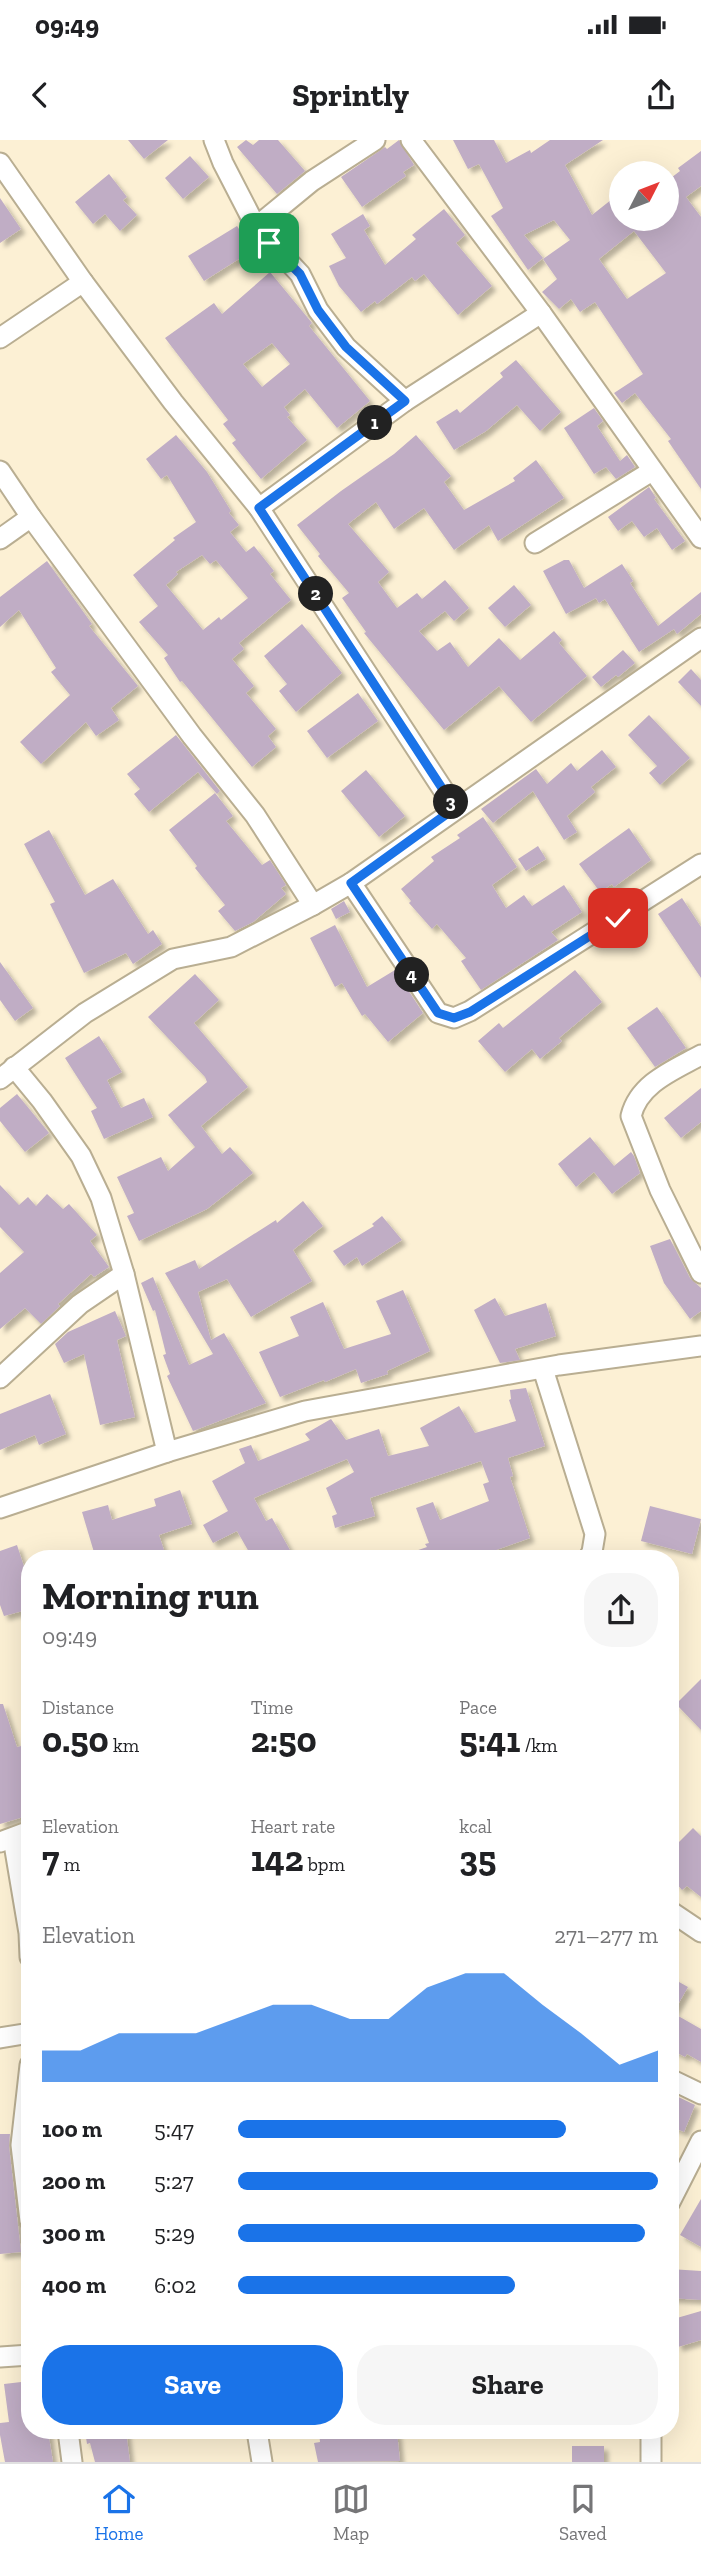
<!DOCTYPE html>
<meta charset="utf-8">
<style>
:root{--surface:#fff;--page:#f6f6f6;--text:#202124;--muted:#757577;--line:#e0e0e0;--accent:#1a73e8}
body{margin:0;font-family:"Zilla Slab",serif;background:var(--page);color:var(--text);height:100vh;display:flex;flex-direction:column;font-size:26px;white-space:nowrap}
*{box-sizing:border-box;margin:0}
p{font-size:23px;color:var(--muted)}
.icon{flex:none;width:38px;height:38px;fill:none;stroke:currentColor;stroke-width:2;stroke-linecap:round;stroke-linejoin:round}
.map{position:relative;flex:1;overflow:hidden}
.sheet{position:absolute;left:21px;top:1410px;width:658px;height:889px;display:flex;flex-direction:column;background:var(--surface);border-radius:28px;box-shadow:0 7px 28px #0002}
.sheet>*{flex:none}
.needle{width:46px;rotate:48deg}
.tools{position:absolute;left:609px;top:21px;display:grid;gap:14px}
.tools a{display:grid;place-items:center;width:70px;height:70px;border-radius:50%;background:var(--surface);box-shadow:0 7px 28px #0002;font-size:35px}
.pin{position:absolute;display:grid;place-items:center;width:60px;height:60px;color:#fff;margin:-30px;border-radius:14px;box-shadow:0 4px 10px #0006}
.km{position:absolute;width:35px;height:35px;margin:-18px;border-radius:50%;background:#222;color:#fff;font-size:19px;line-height:35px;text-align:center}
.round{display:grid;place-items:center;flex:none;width:74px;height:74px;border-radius:28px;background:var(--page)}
.headline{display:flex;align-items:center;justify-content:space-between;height:119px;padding:0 21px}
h1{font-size:38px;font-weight:700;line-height:52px}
.stats{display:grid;grid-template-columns:repeat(3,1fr);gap:10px;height:119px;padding:7px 21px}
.stats div{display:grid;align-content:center}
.stats b{font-size:35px;font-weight:700}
.stats small{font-size:19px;font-weight:400}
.stats p{font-size:19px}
.chart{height:196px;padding:14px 21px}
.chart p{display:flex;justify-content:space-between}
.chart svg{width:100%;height:126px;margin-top:7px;fill:var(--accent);opacity:.7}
.cta{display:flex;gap:14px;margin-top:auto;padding:14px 21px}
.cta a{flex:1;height:80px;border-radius:28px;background:var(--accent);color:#fff;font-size:28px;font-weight:700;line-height:80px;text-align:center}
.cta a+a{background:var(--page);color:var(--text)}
ul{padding:0 21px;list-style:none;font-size:23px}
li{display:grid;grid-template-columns:112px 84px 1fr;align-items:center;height:52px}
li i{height:18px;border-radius:9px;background:var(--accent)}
.status{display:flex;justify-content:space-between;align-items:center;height:49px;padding:0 35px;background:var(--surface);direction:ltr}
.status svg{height:19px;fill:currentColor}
header{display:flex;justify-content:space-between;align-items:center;height:91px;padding:0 21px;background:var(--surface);font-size:32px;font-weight:700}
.menu{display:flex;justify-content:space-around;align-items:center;height:98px;border-top:2px solid var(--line);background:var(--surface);font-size:19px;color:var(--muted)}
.menu a{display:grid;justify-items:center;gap:4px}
.menu .on{color:var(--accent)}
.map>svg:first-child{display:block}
.building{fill:#c0adc5;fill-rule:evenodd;filter:url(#shadow)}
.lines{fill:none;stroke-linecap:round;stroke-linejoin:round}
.minor-casing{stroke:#b9ae92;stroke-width:23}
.minor{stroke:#fff;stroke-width:19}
.route-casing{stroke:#fff;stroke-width:14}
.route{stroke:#1a73e8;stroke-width:9}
</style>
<div class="status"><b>09:49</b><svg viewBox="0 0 49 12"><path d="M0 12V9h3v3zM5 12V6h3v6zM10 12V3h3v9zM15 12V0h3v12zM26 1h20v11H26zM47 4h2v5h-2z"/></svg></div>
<header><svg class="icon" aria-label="back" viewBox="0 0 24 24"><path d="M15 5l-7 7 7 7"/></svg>Sprintly<svg class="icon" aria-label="share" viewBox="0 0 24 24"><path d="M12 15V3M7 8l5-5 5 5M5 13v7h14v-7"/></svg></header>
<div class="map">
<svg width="701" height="2322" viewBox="0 0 701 2322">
<defs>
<filter id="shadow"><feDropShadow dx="4.5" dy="4.5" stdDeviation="2" flood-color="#0004"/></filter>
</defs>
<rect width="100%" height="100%" fill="#fcf0d4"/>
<g class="building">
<path d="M128 0H168L144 19Z"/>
<path d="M246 0 253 5 259 0H278L305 31 277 54 237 7Z"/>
<path d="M399 0 414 25 403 32 406 36 362 67 341 37 385 7 387 9Z"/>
<path d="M453 0H494L506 23 530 10 531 13 550 0H603L565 25 592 75 621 52V79H667V41L680 31 678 28 701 11V46L686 57 701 77V349L668 301 671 299 635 253 622 263 614 253 643 234 595 162 580 172 571 159 559 169 542 152 557 139 543 119 570 100 554 80 524 95 543 118 528 130 491 76 503 68 479 24 468 29ZM634 91 666 133 627 159 599 119Z"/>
<path d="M190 16 209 37 183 59 165 38Z"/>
<path d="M109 34 127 57 123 60 137 75 120 91 105 74 93 84 75 62Z"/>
<path d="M0 58 21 89 0 103Z"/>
<path d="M444 69 465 95 456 103 492 146 458 175 424 134 415 141 412 137 377 164 375 161 361 172 339 146 329 126 346 118 331 94 363 74 370 86 364 90 385 125 416 99 412 95Z"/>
<path d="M237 86 253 110 204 141 188 116Z"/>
<path d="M270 132 312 183 309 186 370 261 337 288 305 249 284 267 290 275 287 277 307 300 261 339 232 303 236 300 223 284 228 280 165 198 214 163 222 174ZM272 203 290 224 262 247 243 224Z"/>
<path d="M516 220 561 272 540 291 517 265 486 291 454 310 436 282 457 269 460 273 503 237 500 233Z"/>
<path d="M594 268 603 281 597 286 620 321 627 315 635 327 616 339 606 327 594 334 564 288Z"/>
<path d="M176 295 207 332 231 371 229 373 239 385 230 392 246 412 254 406 274 431 270 434 291 460 239 503 244 509 232 519 254 546 246 553 276 589 268 596 276 607 252 627 182 541 180 542 164 518 168 515 139 482 158 466 133 435 175 400 173 398 196 382 167 335 161 339 146 319ZM202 415 210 424 216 420 248 458 221 480 219 477 203 490 166 445 178 434 176 432Z"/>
<path d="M416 295 451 336 444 342 464 370 515 341 513 338 536 320 564 358 498 401 489 385 454 410 424 368 394 389 376 362 348 384 389 432 378 442 397 468 417 453 422 459 445 440 469 468 454 481 445 471 419 491 437 511 450 502 468 527 499 498 520 520 554 491 562 500 559 503 587 536 531 582 499 546 444 590 364 493 366 492 342 458 349 453 318 416 320 414 297 385 341 351 394 314Z"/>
<path d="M649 347 656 358 654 359 685 401 672 410 657 388 644 397 632 381 618 391 608 377Z"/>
<path d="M564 420H569L584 448 622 424 633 441 630 443 658 486 701 452V474L677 494 674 489 639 512 605 459 599 463 596 458 566 474 543 431Z"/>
<path d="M47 421 92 484 89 486 138 546 111 568 119 580 96 596 86 582 41 624 20 602 70 555 51 532 56 528 19 470 0 487V457Z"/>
<path d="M514 445 531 465 505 487 488 468Z"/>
<path d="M302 484 342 533 296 572 279 551 287 544 264 516Z"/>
<path d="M623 510 635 523 618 537 616 535 601 547 592 537Z"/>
<path d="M691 529 701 540V566L678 542Z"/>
<path d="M358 553 378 581 327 618 307 591Z"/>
<path d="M649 575 690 618 660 645 649 633 657 626 628 595Z"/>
<path d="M176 595 220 651 217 654 198 632 149 672 134 654 140 649 127 634Z"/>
<path d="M602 610 616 627 591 647 595 652 567 676 577 692 564 700 533 651 493 683 481 669 536 629 547 644 571 623 577 631Z"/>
<path d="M366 630 405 676 379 697 341 651Z"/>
<path d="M215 653 233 676 226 681 262 725 270 720 286 745 281 748 286 754 253 782 235 791 218 771 225 765 195 728 197 726 169 690Z"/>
<path d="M483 677 517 727 492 745 506 768 524 755 532 766 564 745 582 772 551 792 558 800 481 850 461 821 466 818 437 784 432 789 409 763 411 761 401 749 434 721 431 717 460 698 457 695Z"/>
<path d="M629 688 651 720 614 747 612 744 600 752 579 724Z"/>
<path d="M49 690 85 755 113 739 148 794 153 790 162 804 133 824 126 813 84 833 50 764 55 762 24 704Z"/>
<path d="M538 706 546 719 526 731 518 719Z"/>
<path d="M682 758 701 787V838L658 774Z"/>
<path d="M344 761 350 772 336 779 331 769Z"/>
<path d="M335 785 367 847 395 830 423 873 388 902 365 874 362 876 342 843 335 847 310 798Z"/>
<path d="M0 822 33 868 15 881 0 860Z"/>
<path d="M575 830 602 862 559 898 562 901 540 919 532 909 505 932 478 901 499 883 503 888Z"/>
<path d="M195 834 219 860 194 883 248 947 201 986 222 1014 230 1007 253 1033 207 1069 139 1101 127 1076 134 1073 117 1037 161 1017 168 1031 195 1007 168 975 207 942 205 937 148 877Z"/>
<path d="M657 867 686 908 655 927 627 888Z"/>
<path d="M99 896 122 932 107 940 121 968 144 958 153 977 104 999 91 971 97 968 65 918Z"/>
<path d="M701 948V982L681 998 664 978Z"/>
<path d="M17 954 49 993 25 1012 0 981V968Z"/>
<path d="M590 997 614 1026 631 1012 634 1016 640 1033 612 1054 594 1032 576 1047 558 1024Z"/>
<path d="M0 1045 19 1065 28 1057 36 1066 47 1054 63 1069 69 1064 97 1095 90 1101 109 1127 94 1137 91 1134 58 1164 60 1166 41 1184 25 1168 0 1189V1133L24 1112 0 1087Z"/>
<path d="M303 1061 323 1086 293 1110 312 1141 251 1177 227 1139 198 1152 211 1200 224 1193 266 1263 193 1291 167 1236 170 1234 163 1215 166 1214 155 1170 153 1171 141 1143 153 1137 189 1225 213 1214 165 1133 195 1120 199 1129 276 1080 277 1083Z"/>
<path d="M382 1076 402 1100 362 1126 357 1117 344 1126 333 1111 374 1086 372 1084Z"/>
<path d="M670 1099 690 1138 701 1148V1171L690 1179 664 1143 650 1106Z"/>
<path d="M403 1150 430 1211 387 1231 388 1234 361 1243 356 1229 325 1242 324 1240 280 1257 259 1212 299 1196 290 1177 323 1162 344 1209 391 1194 376 1161Z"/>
<path d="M495 1158 505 1176 546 1163 556 1196 515 1209 520 1220 500 1223 474 1170Z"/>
<path d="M115 1171 126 1196 117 1200 135 1277 100 1285 84 1214 64 1223 55 1204 68 1192Z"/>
<path d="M526 1248 545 1306 508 1318 513 1336 510 1337 530 1398 471 1419H399L398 1417 427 1407 425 1404 429 1403 416 1368 433 1362 440 1380 489 1361 483 1344 489 1342 481 1321 370 1358 375 1376 335 1388 332 1376 337 1374 326 1348 354 1332 347 1319 254 1358 266 1381 272 1378 295 1419H253L237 1391 213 1403 203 1385 228 1371 212 1341 245 1323 239 1309 251 1305 258 1321 310 1300 305 1294 331 1279 346 1300 379 1289 388 1316 429 1306 420 1288 459 1266 475 1293 516 1281 509 1260 511 1259 510 1250Z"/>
<path d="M50 1254 66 1294 39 1305 35 1295 0 1310V1274Z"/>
<path d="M180 1350 192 1384 159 1395 167 1419H96L82 1372 108 1365 112 1380 156 1366 154 1359Z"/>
<path d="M650 1366 701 1379 692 1414 641 1401Z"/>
<path d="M17 1405 30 1445V1469L4 1476 0 1465V1411Z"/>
<path d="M701 1539V1590L676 1564Z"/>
<path d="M0 1564H3L17 1607 30 1604V1675L0 1684Z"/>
<path d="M693 1688 701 1696V1757L687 1746 682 1750 670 1736V1711Z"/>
<path d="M670 1837 688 1847 673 1873 701 1889V1922L687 1914 685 1917 670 1909Z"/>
<path d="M670 1953 695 1965 684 1992 670 1986Z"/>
<path d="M0 1994H10L9 2006 21 2112 0 2114Z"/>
<path d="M701 2059V2107L680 2095Z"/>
<path d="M670 2129 701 2131V2160L670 2158Z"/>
<path d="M701 2171V2200L678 2207 670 2180Z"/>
<path d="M30 2241V2291H48L53 2322H5L0 2295V2283L9 2282 4 2244Z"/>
<path d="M85 2291H126L130 2322H95L90 2303 87 2304Z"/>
<path d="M319 2291H346L347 2296 368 2292 369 2295 397 2292 400 2321 318 2322 314 2303 320 2302Z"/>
<rect x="572" y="2306" width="32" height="16"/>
</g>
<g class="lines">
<defs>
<g id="minor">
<path d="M214 0 223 23 256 87 300 134 318 170 346 207 405 261"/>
<path d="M411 0 541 173 701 398"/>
<path d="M0 23 83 142 173 262 259 368 455 668"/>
<path d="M256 87 312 41 375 0"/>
<path d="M0 198 83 142"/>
<path d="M0 331 31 377 192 596 255 675 313 765"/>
<path d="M259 368 405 261 541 173"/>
<path d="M0 399 31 377"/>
<path d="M535 403 652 331"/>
<path d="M351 743 438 873 454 878 470 871 701 724"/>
<path d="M701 915C674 930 639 943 631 976L660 1050 701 1133"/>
<path d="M14 927 42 961 81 1016 101 1058 124 1134 167 1312"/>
<path d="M0 939 85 873 173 819 231 807 313 765 351 743 701 498"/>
<path d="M543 1229 595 1394 592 1412 588 1419"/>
<path d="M0 1238 80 1164 124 1134"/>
<path d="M0 1368 167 1312 305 1271 559 1225 701 1206"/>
<path d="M13 1698 29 1793 30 1817"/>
<path d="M0 1702 30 1691"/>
<path d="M670 1771 701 1792"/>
<path d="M0 1898 30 1893"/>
<path d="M30 1925 21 2005 30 2081"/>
<path d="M670 1939 701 1954"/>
<path d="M670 2062 701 2001"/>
<path d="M0 2217 30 2215"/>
<path d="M68 2291 72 2322"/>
<path d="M257 2291 262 2322"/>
<path d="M651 2322V2291"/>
</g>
</defs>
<use href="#minor" class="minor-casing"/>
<use href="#minor" class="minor"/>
</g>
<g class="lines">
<defs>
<path id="route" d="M269 103 300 134 318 170 346 207 405 261 259 368 455 668 351 743 438 873 454 878 470 872 618 778"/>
</defs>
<use href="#route" class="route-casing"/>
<use href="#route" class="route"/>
</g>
</svg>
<div class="tools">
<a><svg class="needle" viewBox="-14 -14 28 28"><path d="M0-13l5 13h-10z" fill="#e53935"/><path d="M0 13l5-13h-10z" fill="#757577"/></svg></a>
</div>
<div class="pin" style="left:269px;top:103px;background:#1e9e55"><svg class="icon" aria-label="arrive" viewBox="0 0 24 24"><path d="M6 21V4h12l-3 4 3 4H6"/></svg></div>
<div class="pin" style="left:618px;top:778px;background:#d93025"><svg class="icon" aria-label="check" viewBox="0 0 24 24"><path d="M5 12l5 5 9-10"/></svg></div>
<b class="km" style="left:375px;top:283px">1</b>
<b class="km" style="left:316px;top:454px">2</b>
<b class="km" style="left:451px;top:662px">3</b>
<b class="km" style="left:412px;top:835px">4</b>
<section class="sheet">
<div class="headline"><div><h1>Morning run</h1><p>09:49</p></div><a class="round"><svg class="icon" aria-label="share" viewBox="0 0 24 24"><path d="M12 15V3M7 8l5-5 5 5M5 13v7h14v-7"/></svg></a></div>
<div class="stats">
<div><p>Distance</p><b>0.50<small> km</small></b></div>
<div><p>Time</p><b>2:50</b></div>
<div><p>Pace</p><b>5:41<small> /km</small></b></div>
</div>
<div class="stats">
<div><p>Elevation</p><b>7<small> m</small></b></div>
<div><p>Heart rate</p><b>142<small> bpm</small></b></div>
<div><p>kcal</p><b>35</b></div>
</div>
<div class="chart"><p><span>Elevation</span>271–277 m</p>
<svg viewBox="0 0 160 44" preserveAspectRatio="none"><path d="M0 44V33L10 33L20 27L30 27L40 27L50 22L60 17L70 17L80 22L90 22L100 11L110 6L120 6L130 17L140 27L150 38L160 33V44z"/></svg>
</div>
<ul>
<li><b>100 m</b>5:47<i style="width:78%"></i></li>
<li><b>200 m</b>5:27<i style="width:100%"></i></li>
<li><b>300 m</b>5:29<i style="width:97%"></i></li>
<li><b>400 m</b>6:02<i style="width:66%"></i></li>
</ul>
<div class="cta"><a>Save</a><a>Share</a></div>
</section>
</div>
<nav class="menu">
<a class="on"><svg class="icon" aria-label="home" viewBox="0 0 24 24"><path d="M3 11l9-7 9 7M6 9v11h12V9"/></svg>Home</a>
<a><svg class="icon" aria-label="map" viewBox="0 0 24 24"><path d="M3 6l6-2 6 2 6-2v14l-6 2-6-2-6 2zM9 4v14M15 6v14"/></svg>Map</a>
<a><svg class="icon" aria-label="saved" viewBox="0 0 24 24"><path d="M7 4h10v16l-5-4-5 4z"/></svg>Saved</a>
</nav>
